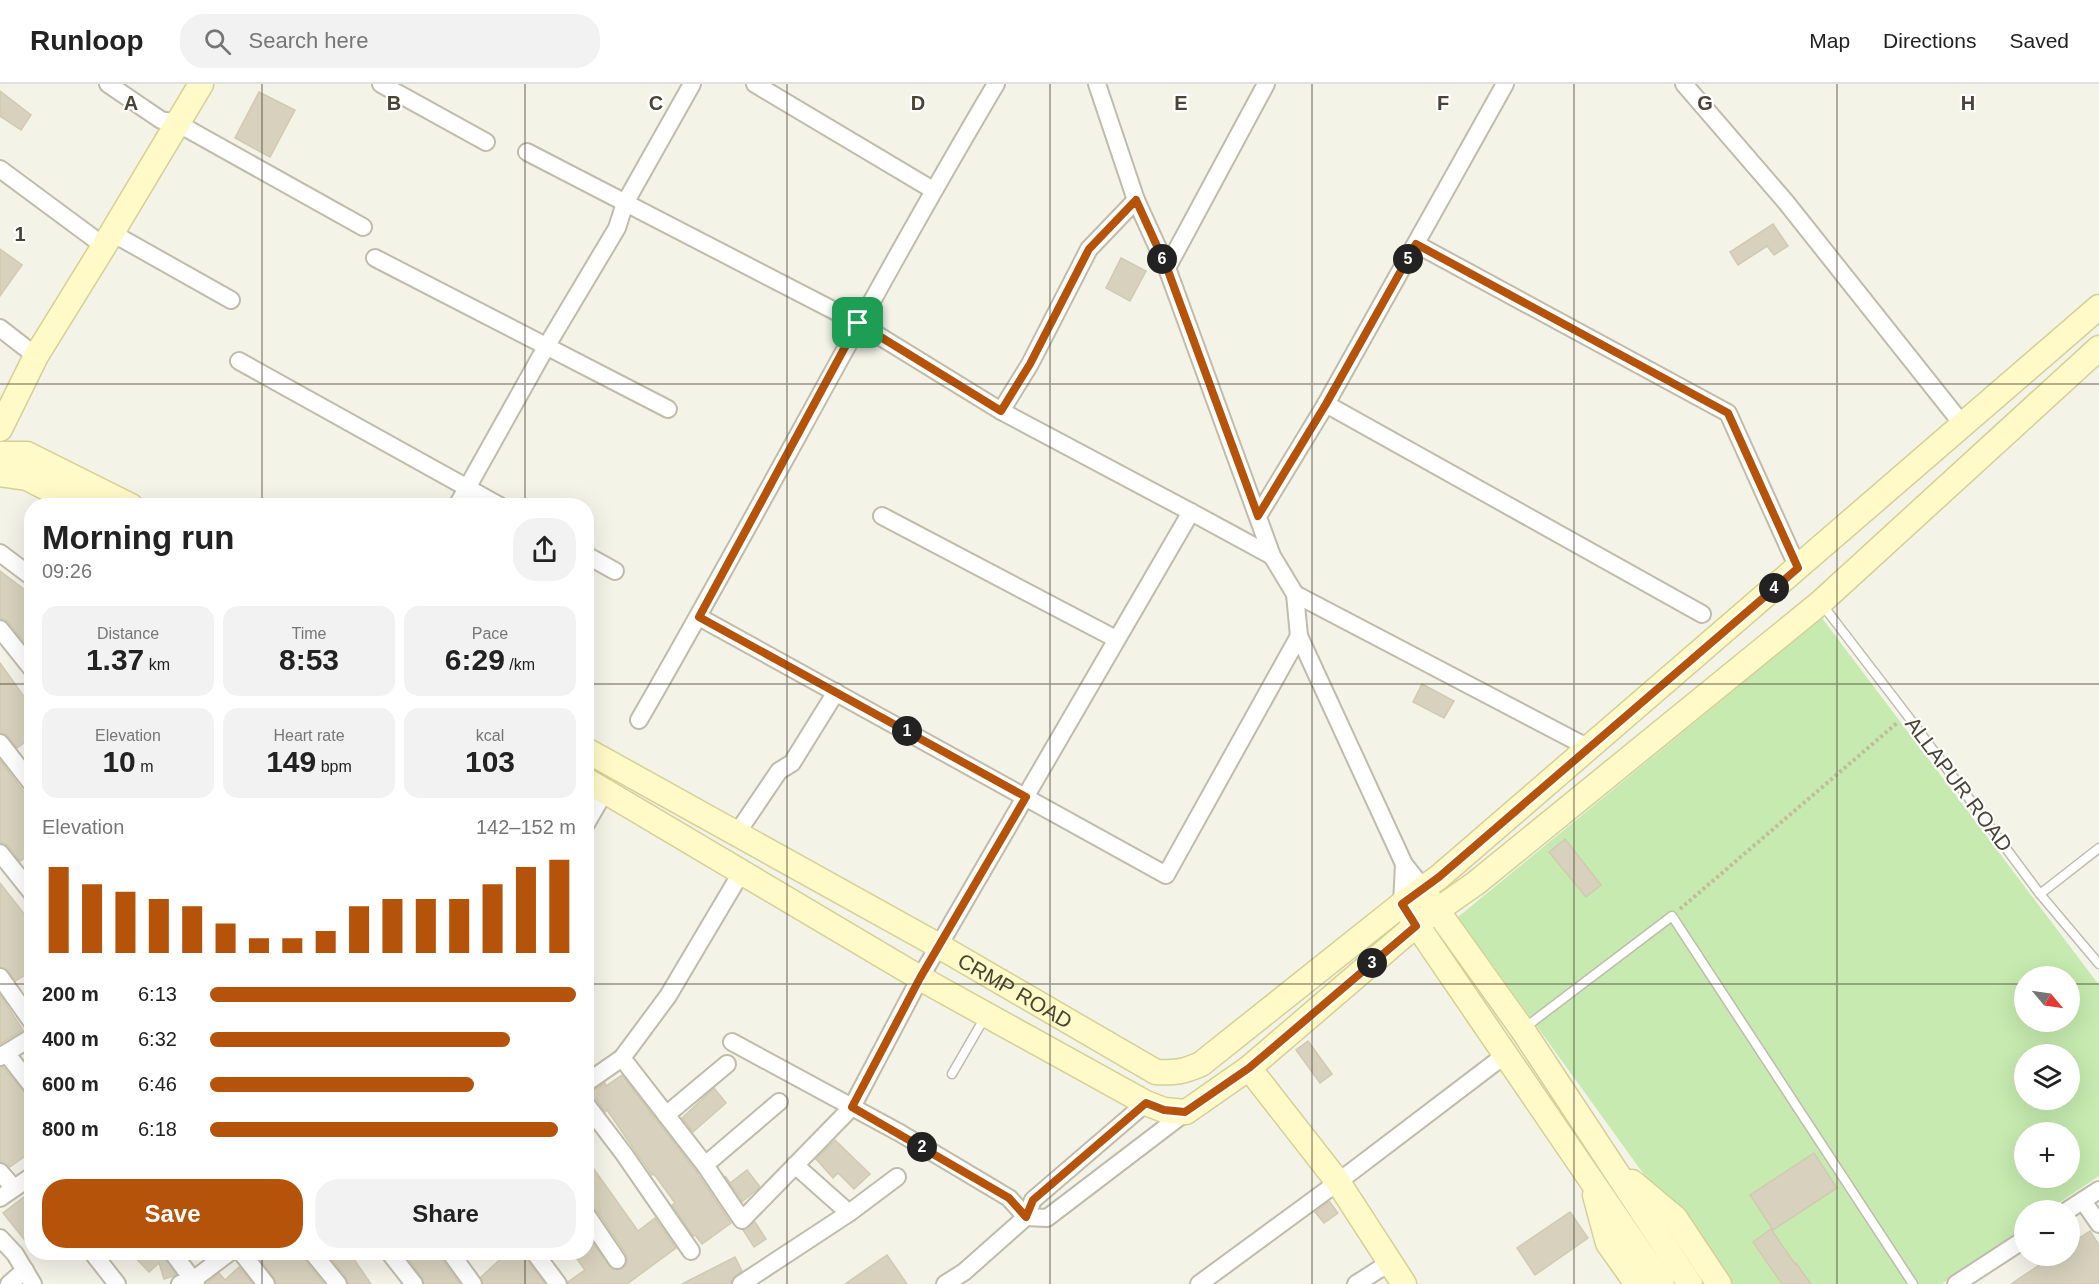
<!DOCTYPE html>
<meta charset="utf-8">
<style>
:root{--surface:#fff;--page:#f2f2f2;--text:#222;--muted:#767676;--line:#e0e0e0;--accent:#b45309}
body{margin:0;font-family:Helvetica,sans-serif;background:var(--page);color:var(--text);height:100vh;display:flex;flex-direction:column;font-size:22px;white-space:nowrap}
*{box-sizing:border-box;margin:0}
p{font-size:20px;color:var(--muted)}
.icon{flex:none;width:33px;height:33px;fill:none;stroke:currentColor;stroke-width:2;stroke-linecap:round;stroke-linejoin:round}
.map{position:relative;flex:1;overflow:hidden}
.details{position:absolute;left:24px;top:414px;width:570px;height:762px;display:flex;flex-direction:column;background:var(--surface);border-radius:24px;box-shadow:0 6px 24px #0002}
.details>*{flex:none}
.needle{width:39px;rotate:119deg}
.tools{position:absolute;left:2014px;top:882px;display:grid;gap:12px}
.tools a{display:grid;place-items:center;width:66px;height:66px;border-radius:50%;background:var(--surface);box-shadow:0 6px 24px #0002;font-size:30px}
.pin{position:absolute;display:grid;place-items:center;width:51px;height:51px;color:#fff;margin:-26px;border-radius:12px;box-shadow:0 3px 9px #0006}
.km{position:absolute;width:30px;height:30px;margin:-15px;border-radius:50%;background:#222;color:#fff;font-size:16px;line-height:30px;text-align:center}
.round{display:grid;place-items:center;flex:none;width:63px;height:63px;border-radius:24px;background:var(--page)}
.summary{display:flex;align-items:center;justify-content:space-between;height:102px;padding:0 18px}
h1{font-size:33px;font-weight:700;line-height:45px}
.stats{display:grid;grid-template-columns:repeat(3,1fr);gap:9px;height:102px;padding:6px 18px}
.stats div{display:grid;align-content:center;border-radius:15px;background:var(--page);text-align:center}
.stats b{font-size:30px;font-weight:700}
.stats small{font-size:16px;font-weight:400}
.stats p{font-size:16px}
.chart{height:168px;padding:12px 18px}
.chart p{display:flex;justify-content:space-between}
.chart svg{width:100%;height:108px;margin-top:6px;stroke:var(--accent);stroke-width:6}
.primary-button{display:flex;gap:12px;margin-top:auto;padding:12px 18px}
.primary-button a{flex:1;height:69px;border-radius:24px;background:var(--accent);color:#fff;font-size:24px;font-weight:700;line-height:69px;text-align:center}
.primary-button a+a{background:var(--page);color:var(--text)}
ul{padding:0 18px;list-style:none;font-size:20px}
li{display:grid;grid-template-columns:96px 72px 1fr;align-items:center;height:45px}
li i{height:15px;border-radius:8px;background:var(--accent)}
header{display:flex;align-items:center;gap:36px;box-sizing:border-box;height:84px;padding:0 30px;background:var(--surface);border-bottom:2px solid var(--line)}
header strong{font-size:28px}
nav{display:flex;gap:33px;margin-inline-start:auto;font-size:21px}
.search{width:420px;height:54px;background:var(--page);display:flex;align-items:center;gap:15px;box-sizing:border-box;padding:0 21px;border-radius:24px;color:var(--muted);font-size:22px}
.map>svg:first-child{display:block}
.green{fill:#c6eaaf;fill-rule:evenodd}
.building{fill:#d7d1bd;stroke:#d2cab0;stroke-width:1.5}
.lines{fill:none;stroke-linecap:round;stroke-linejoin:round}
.lane-casing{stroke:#c0bcaa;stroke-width:11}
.street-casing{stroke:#c0bcaa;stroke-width:20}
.secondary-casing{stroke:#d6cf96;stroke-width:27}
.path{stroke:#c3bb9b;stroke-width:4;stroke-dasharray:3 3;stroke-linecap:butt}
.lane{stroke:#fff;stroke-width:8}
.street{stroke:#fff;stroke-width:16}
.secondary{stroke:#fffac7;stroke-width:24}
.route-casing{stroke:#fff;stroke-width:12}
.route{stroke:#b45309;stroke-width:8}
.grid{fill:none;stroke:#484436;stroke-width:1.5;stroke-opacity:0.55}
.labels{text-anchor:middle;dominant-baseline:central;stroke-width:4.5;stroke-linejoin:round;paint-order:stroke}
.street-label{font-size:21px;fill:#484436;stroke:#fff}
.grid-label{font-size:20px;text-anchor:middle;font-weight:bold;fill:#484436;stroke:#fff;stroke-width:4.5;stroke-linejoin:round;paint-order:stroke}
</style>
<header>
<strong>Runloop</strong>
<div class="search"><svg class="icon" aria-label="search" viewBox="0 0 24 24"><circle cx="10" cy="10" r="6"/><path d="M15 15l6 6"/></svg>Search here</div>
<nav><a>Map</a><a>Directions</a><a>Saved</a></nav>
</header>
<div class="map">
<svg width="2099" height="1200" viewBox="0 0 2099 1200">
<rect width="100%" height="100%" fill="#f4f3e8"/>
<path class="green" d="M1822 534 2099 901V1092L2048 1126H2025V1143L1942 1200H1723L1458 833ZM2025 892H2070V938H2025ZM2025 970H2070V1016H2025ZM2025 1048H2070V1094H2025Z"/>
<g class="building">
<path d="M0 7 31 31 21 46 0 32Z"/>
<path d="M259 8 295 26 270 73 235 54Z"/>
<path d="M1773 140 1788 162 1774 171 1767 162 1738 181 1730 168Z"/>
<path d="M0 165 22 181 0 212Z"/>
<path d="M1121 174 1146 187 1130 217 1106 204Z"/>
<path d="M0 487 32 511V568L8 538 0 535Z"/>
<path d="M0 579 25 614 32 609V653L17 664 8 652 0 649Z"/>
<path d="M1422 600 1454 617 1444 634 1413 618Z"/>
<path d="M0 676 32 719V769L20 777 8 762 0 759Z"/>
<path d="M1565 755 1601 801 1586 813 1549 768Z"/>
<path d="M0 799 32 840V887L15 897 8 886 0 883Z"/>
<path d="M0 911 23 946 0 960Z"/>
<path d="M1308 957 1332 990 1320 999 1296 966Z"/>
<path d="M0 983H3L24 1008 32 1012V1067L10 1083 0 1078Z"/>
<path d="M622 991 696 1087 731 1139 702 1160 695 1151 693 1152 672 1121 675 1119 654 1090 652 1091 607 1026 605 1028 591 1008 605 999 606 1002Z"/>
<path d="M714 1004 726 1019 693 1048 682 1034Z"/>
<path d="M835 1056 870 1090 854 1105 838 1089 833 1094 816 1075Z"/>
<path d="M1814 1069 1837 1104 1773 1146 1750 1111Z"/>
<path d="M586 1074 638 1147 655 1134 676 1164 627 1200H568V1198L585 1186 572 1168H586V1150L612 1185H622L627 1176 626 1170 595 1124 586 1120Z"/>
<path d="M747 1086 760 1103 742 1118 725 1092 730 1099Z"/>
<path d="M32 1107V1165L3 1129Z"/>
<path d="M1329 1117 1338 1129 1324 1139 1315 1128Z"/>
<path d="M1570 1128 1588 1154 1535 1191 1517 1164Z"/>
<path d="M755 1138 766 1155 754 1163 743 1146Z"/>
<path d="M1771 1145 1795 1180 1796 1179 1811 1200H1782L1753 1158Z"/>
<path d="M2090 1147 2099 1161V1200H2011L2053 1172H2070V1160Z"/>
<path d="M130 1168H162L176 1191 164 1195 159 1179 149 1188Z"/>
<path d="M302 1168 304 1175 324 1200H276L274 1194 255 1169Z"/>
<path d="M326 1168H349L371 1200H348L346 1193Z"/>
<path d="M403 1168H440L441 1174 460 1200H424L422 1194Z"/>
<path d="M508 1168H524L526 1174 545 1200H483L481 1193Z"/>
<path d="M887 1171 907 1200H845Z"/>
<path d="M735 1173 742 1187 732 1195 731 1200H682Z"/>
<path d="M239 1183 253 1200H206L219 1189 225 1196Z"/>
</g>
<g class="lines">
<defs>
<g id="lane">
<path d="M1821 519 1907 631 2040 810 2099 880"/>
<path d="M2040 810 2099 764"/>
<path d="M1523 945 1672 832 1913 1200"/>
<path d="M952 990 985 933"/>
</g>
<g id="street">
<path d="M108 0 161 36 177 39 363 143"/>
<path d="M381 0 486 58"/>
<path d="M755 0 933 106"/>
<path d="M1097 0 1136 116 1167 184 1272 472 1295 510 1299 552 1404 780"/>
<path d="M1684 0 1785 117 1963 341"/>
<path d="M527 68 858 239 1001 327 1191 428 1272 472"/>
<path d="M0 85 104 162"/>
<path d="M112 149 231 216"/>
<path d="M1416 160 1728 329 1798 484"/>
<path d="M375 174 668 325"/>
<path d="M1167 184 1266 0"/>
<path d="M0 244 36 272"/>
<path d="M239 277 500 422"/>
<path d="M1326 320 1702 530"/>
<path d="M1001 327 1030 280 1089 165 1136 116"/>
<path d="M457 422 546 263 617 144 625 119 692 0"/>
<path d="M882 432 1116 555"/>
<path d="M1258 432 1326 320 1505 0"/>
<path d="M0 469 32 493"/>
<path d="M586 471 615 487"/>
<path d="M1295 510 1589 664"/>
<path d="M699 533 1166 791 1299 552"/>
<path d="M0 545 32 585"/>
<path d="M639 636C761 425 872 209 996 0"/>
<path d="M0 659 32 700"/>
<path d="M586 740 605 707"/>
<path d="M737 749 779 687 792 679 836 608"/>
<path d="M0 769 32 809"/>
<path d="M1402 820 1404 780 1423 804"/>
<path d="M0 893 32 938"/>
<path d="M732 958 900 1049 1009 1114 1026 1133 1047 1134 1186 1028"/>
<path d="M6 969 32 1002"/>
<path d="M0 973 32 953"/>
<path d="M622 974 668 912 741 789"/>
<path d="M586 999 622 974 705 1081 742 1136 852 1023 920 894 1191 428"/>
<path d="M586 1020 624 1070 691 1167"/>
<path d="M666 1031 727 980"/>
<path d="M705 1081 779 1018"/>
<path d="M795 1081 849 1129"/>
<path d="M0 1088 14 1104"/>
<path d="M0 1114 32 1092"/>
<path d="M2083 1117 2099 1140"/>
<path d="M2068 1126 2099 1106"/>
<path d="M586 1130 617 1176"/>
<path d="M0 1154 15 1170 33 1200"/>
<path d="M92 1168 117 1200"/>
<path d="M172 1168 196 1200"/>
<path d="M241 1168 266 1200"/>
<path d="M312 1168 338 1200"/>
<path d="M389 1168 414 1200"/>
<path d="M450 1168 473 1200"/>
<path d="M534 1168 558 1200"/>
<path d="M9 1200 25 1186"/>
<path d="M180 1200 193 1196 230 1168"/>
<path d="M741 1200 849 1129 897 1093"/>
<path d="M945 1200 964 1188 1026 1133 1033 1116 1146 1019"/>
<path d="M1199 1200 1338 1098 1505 971"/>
<path d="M1356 1200 1389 1179"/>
<path d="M1956 1200 2025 1155"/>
</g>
<g id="secondary">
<path d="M0 345 36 272 104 162 201 0"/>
<path d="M0 370H27L131 422"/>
<path d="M0 390 27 394 82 422"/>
<path id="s1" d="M586 666 939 862 1156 988C1175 989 1183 988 1201 980L1402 820 1439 793 2099 223"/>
<path d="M586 696 920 894 1146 1019 1164 1026 1186 1028 1249 984 1416 841 1476 799 1820 519 2099 264"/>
<path d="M1429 815 1522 945 1690 1200"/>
<path d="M1408 828 1662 1200"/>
<path d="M1249 984 1338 1098 1404 1200"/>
<path d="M1632 1098 1675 1134 1719 1200"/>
<path d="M1595 1111 1608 1159 1637 1200"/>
</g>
</defs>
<use href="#lane" class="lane-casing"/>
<use href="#street" class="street-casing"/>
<use href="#secondary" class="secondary-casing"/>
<path class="path" d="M1680 825 1897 639"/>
<use href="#lane" class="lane"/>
<use href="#street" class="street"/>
<use href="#secondary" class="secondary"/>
</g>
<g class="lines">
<defs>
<path id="route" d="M1136 116 1167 184 1258 432 1326 320 1416 160 1728 329 1798 484 1439 793 1402 820 1416 842 1249 984 1185 1028 1164 1026 1146 1019 1033 1116 1026 1133 1009 1114 852 1023 920 894 1026 713 699 533 858 239 1001 327 1030 280 1089 165Z"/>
</defs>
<use href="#route" class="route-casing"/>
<use href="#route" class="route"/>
</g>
<path class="grid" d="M262 0V422M525 0V422M787 0V1200M1050 0V1200M1312 0V1200M1574 0V1200M1837 0V1200M0 300H2099M0 600H32M586 600H2099M0 900H32M586 900H2025M2070 900H2099M262 1168V1200M525 1168V1200"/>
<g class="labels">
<g class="street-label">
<text transform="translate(1959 700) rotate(53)">ALLAPUR ROAD</text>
<text stroke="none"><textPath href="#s1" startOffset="492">CRMP ROAD</textPath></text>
</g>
</g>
<g class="grid-label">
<text x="131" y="26">A</text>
<text x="394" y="26">B</text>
<text x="656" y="26">C</text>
<text x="918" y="26">D</text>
<text x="1181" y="26">E</text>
<text x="1443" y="26">F</text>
<text x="1705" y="26">G</text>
<text x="1968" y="26">H</text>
<text x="20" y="157">1</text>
</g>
</svg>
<div class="tools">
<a><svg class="needle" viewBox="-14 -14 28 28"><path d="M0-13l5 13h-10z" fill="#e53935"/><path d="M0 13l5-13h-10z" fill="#767676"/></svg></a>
<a><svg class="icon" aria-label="layers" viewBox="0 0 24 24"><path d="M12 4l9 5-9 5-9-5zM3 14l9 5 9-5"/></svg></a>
<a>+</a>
<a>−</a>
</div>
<div class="pin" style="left:858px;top:239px;background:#1e9e55"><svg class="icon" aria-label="arrive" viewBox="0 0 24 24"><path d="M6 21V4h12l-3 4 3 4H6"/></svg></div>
<b class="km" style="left:907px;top:647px">1</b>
<b class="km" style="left:922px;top:1063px">2</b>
<b class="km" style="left:1372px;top:879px">3</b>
<b class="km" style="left:1774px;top:504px">4</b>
<b class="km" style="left:1408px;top:175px">5</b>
<b class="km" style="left:1162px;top:175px">6</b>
<section class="details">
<div class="summary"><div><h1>Morning run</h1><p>09:26</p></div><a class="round"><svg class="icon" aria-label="share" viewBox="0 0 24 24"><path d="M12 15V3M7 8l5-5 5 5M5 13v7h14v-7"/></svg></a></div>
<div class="stats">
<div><p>Distance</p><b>1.37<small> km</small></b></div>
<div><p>Time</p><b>8:53</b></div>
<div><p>Pace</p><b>6:29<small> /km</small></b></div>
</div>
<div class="stats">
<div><p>Elevation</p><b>10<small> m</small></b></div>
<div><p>Heart rate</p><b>149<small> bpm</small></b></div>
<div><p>kcal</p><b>103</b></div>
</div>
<div class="chart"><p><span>Elevation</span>142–152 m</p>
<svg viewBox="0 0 160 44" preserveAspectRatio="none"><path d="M5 44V9M15 44V16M25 44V19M35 44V22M45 44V25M55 44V32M65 44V38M75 44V38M85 44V35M95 44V25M105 44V22M115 44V22M125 44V22M135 44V16M145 44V9M155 44V6"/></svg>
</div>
<ul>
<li><b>200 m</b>6:13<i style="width:100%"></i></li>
<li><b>400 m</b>6:32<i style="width:82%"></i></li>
<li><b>600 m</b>6:46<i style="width:72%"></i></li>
<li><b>800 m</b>6:18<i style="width:95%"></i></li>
</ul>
<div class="primary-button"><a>Save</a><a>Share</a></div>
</section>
</div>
